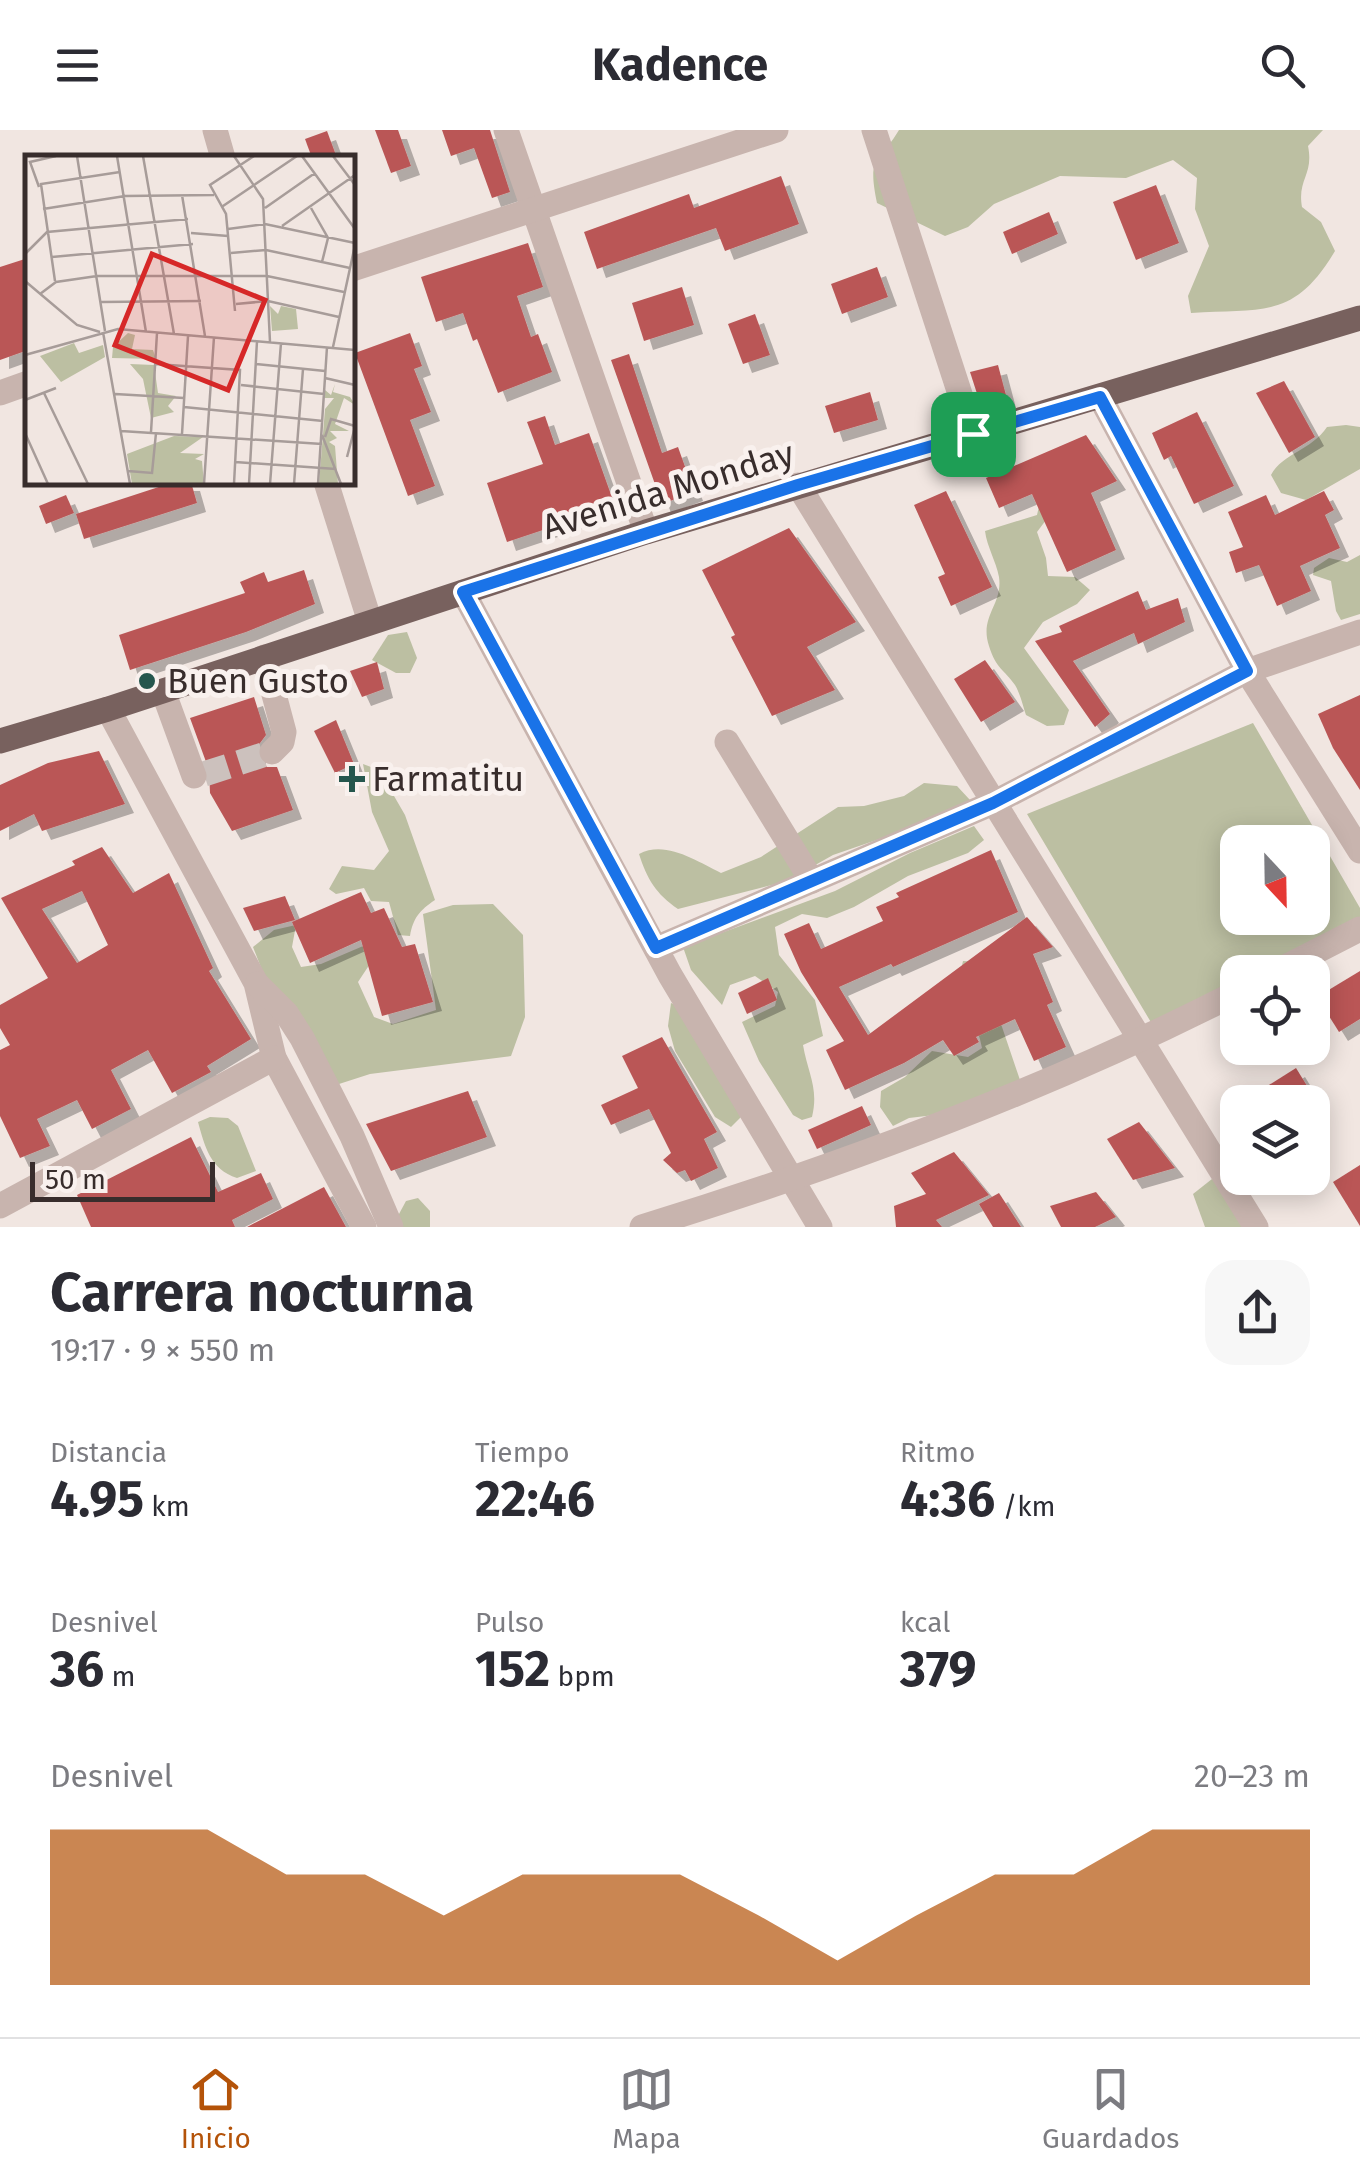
<!DOCTYPE html>
<html lang="es">
<meta charset="utf-8">
<style>
:root{--surface:#fff;--page:#f7f7f7;--text:#2b2b33;--muted:#7c7c81;--line:#e1e1e2;--accent:#b45309}
body{margin:0;font-family:"Fira Sans",sans-serif;background:var(--page);color:var(--text);height:100vh;display:flex;flex-direction:column;font-size:38px;white-space:nowrap}
*{box-sizing:border-box;margin:0}
p{font-size:32px;color:var(--muted)}
.icon{flex:none;width:55px;height:55px;fill:none;stroke:currentColor;stroke-width:2;stroke-linecap:round;stroke-linejoin:round}
.map{position:relative;height:1097px;overflow:hidden}
.panel{display:flex;flex-direction:column;background:var(--surface);flex:1}
.panel>*{flex:none}
.needle{width:65px;rotate:158deg}
.fabs{position:absolute;left:1220px;top:695px;display:grid;gap:20px}
.fabs a{display:grid;place-items:center;width:110px;height:110px;border-radius:20px;background:var(--surface);box-shadow:0 5px 25px #0003;font-size:50px}
.scale{position:absolute;left:30px;bottom:25px;width:185px;box-sizing:border-box;padding-left:10px;border:5px solid #382d2c;border-top:0;font-size:28px;line-height:35px;white-space:nowrap;color:#382d2c;-webkit-text-stroke:8px #f9f1ee;paint-order:stroke}
.pin{position:absolute;display:grid;place-items:center;width:85px;height:85px;color:#fff;margin:-42px;border-radius:20px;box-shadow:0 5px 15px #0006}
.round{display:grid;place-items:center;flex:none;width:105px;height:105px;border-radius:30px;background:var(--page)}
.head{display:flex;align-items:center;justify-content:space-between;height:170px;padding:0 50px}
h1{font-size:55px;font-weight:700;line-height:75px}
.metrics{display:grid;grid-template-columns:repeat(3,1fr);gap:15px;height:170px;padding:10px 50px}
.metrics div{display:grid;align-content:center}
.metrics b{font-size:50px;font-weight:700}
.metrics small{font-size:28px;font-weight:400}
.metrics p{font-size:28px}
.chart{height:280px;padding:20px 50px}
.chart p{display:flex;justify-content:space-between}
.chart svg{width:100%;height:180px;margin-top:10px;fill:var(--accent);opacity:.7}
header{display:flex;justify-content:space-between;align-items:center;height:130px;padding:0 50px;background:var(--surface);font-size:45px;font-weight:700}
.tabs{display:flex;justify-content:space-around;align-items:center;height:140px;border-top:2px solid var(--line);background:var(--surface);font-size:28px;color:var(--muted)}
.tabs a{display:grid;justify-items:center;gap:5px}
.tabs .selected{color:var(--accent)}
.map>svg:first-child{display:block}
.green{fill:#bcbfa2;fill-rule:evenodd}
.building{fill:#ba5757;fill-rule:evenodd;filter:url(#shadow)}
.lines{fill:none;stroke-linecap:round;stroke-linejoin:round}
.minor-tunnel{stroke:#ccc1bd;stroke-width:25;stroke-dasharray:25 12;stroke-linecap:butt}
.minor{stroke:#c8b4ae;stroke-width:25}
.major{stroke:#78615e;stroke-width:25}
.route-casing{stroke:#fff;stroke-width:20}
.route{stroke:#1a73e8;stroke-width:12}
.poi-dot{fill:#25564d;stroke:#f9f1ee;stroke-width:4}
.labels{text-anchor:middle;dominant-baseline:central;stroke-width:10;stroke-linejoin:round;paint-order:stroke}
.street-label{font-size:35px;fill:#382d2c;stroke:#f9f1ee}
.poi-label{font-size:35px;fill:#382d2c;stroke:#f9f1ee;text-anchor:start}
.inset-road{fill:none;stroke:#a79c99;stroke-width:2.5}
.view{fill:#d62828;fill-opacity:0.15;stroke:#d62828;stroke-width:5}
.inset-edge{fill:none;stroke:#382d2c;stroke-width:5}
</style>
<header><svg class="icon" aria-label="menu" viewBox="0 0 24 24"><path d="M4 6h16M4 12h16M4 18h16"/></svg>Kadence<svg class="icon" aria-label="search" viewBox="0 0 24 24"><circle cx="10" cy="10" r="6"/><path d="M15 15l6 6"/></svg></header>
<div class="map">
<svg width="1360" height="1097" viewBox="0 0 1360 1097">
<defs>
<filter id="shadow"><feDropShadow dx="9" dy="9" stdDeviation="0" flood-color="#0004"/></filter>
</defs>
<rect width="100%" height="100%" fill="#f1e6e1"/>
<g class="green">
<path d="M899 0H1323L1308 16C1314 45 1297 49 1302 77L1321 92 1335 121C1294 190 1263 178 1191 183L1188 166 1209 116 1195 79 1197 48 1173 30 1126 48 1060 46 994 74 968 97 945 106 877 73C867 24 878 35 899 0Z"/>
<path d="M1346 295 1360 297V339L1306 370 1281 363 1271 345C1283 323 1312 320 1327 297Z"/>
<path d="M1040 372 1052 382 1037 402 1046 428 1048 446 1075 447 1090 460 1077 474 1043 492 1024 518 1069 580 1064 595 1047 596 1026 585C1023 576 1020 563 1015 555 1004 539 996 539 989 516 979 486 1003 475 999 447 996 431 987 417 985 401L1037 385Z"/>
<path d="M1360 425V484L1341 490 1336 481 1331 451 1313 445 1314 438 1329 428 1347 432Z"/>
<path d="M407 502 417 528 410 543H396L372 530 388 505Z"/>
<path d="M1253 593 1360 778V790L1255 842H1238L1237 851 1152 894 1027 684ZM1238 712H1312V788H1238Z"/>
<path d="M363 634 379 640 405 685 435 770C420 780 413 788 410 806L398 805 389 772 371 771 364 758 336 764 329 759 342 736 374 740 389 721 372 682Z"/>
<path d="M924 653 957 656 970 670 891 705 833 725 787 751 678 779C656 764 647 749 639 724 666 710 696 731 721 743L761 727 838 677 864 676 904 666Z"/>
<path d="M974 696 984 710 968 723 908 746 854 777 827 788 802 784 775 797 779 825 815 870 823 906 803 915C808 944 819 958 812 987L802 990 793 985 759 931 742 892 775 876 778 862 755 846 730 855 722 875 691 840 683 817 835 761 910 723Z"/>
<path d="M493 774 523 805 525 887 511 926 370 944 339 954 267 853 253 817 274 800 296 795 292 817 301 837 321 834 389 805 358 852 374 887 393 894 436 880 423 784 453 775Z"/>
<path d="M963 831 980 832 1021 953 943 984 909 988 893 996 880 977 881 961 905 947 932 921 968 927 982 918C976 886 955 862 963 831Z"/>
<path d="M671 873 686 880 743 985 731 997 715 987 675 921 668 896Z"/>
<path d="M210 987 228 988 238 996 256 1041 237 1048C210 1039 205 1017 198 992Z"/>
<path d="M1212 1049 1255 1097H1205L1193 1064Z"/>
<path d="M418 1068 430 1081V1097H399V1084L406 1071Z"/>
</g>
<g class="building">
<path d="M375 0H398L411 36 391 43Z"/>
<path d="M442 0H490L510 62 492 68 474 18 451 26Z"/>
<path d="M327 1 337 28H312L305 9Z"/>
<path d="M781 46 799 94 725 121 716 98 597 139 584 102 689 64 694 78Z"/>
<path d="M1156 55 1179 113 1136 130 1113 72Z"/>
<path d="M1049 82 1058 104 1012 124 1003 102Z"/>
<path d="M528 113 543 157 517 166 531 207 538 204 552 242 498 263 477 209 473 211 463 183 436 192 421 147Z"/>
<path d="M28 128V220L0 230V137Z"/>
<path d="M877 137 888 167 842 184 831 154Z"/>
<path d="M682 157 694 195 644 211 632 173Z"/>
<path d="M755 184 770 225 743 234 728 194Z"/>
<path d="M410 203 422 236 414 239 431 282 410 290 435 356 408 366 355 223Z"/>
<path d="M629 224 662 323 678 317 694 362 662 374 611 230Z"/>
<path d="M998 235 1007 269 981 276 970 242Z"/>
<path d="M1284 251 1315 307 1289 323 1256 263Z"/>
<path d="M870 262 878 290 834 303 825 276Z"/>
<path d="M1197 282 1234 356 1194 374 1171 326 1164 330 1152 303Z"/>
<path d="M545 286 555 315 589 303 615 376 507 412 487 353 543 334 527 292Z"/>
<path d="M1086 305 1117 351 1091 363 1116 420 1067 442 1032 364 999 378 986 348Z"/>
<path d="M174 352H191L197 373 84 409 76 384Z"/>
<path d="M946 361 992 457 951 476 938 447 945 444 914 375Z"/>
<path d="M1324 361 1334 380 1325 385 1340 418 1300 436 1311 461 1277 476 1259 435 1236 443 1229 422 1243 417 1228 382 1266 365 1275 385Z"/>
<path d="M66 365 74 383 46 394 39 376Z"/>
<path d="M789 398 856 492 807 517 835 560 772 586 731 507 735 505 702 440Z"/>
<path d="M304 440 315 474 246 502 130 540 119 505 245 463 240 452 264 442 268 452Z"/>
<path d="M1138 461 1146 480 1178 468 1185 492 1138 514 1134 503 1073 531 1110 584 1095 597 1035 511 1062 502 1059 496Z"/>
<path d="M985 530 1015 572 981 592 954 549Z"/>
<path d="M377 532 384 559 362 567 350 541Z"/>
<path d="M1360 565V660L1333 618 1318 584Z"/>
<path d="M254 567 266 605 257 617V627L267 637H277L293 680 232 701 210 663 209 640 190 588Z"/>
<path d="M336 590 354 634 335 643 314 601Z"/>
<path d="M99 621 125 674 42 701 34 684 0 701V655L48 633Z"/>
<path d="M102 717 133 763 169 743 213 838 209 841 251 909 207 936 211 942 172 963 148 920 111 940 131 979 92 999 77 970 37 989 50 1016 20 1028 0 986V920L10 915 0 898V875L48 848 1 768 75 735 72 731ZM82 761 108 815 77 833 42 779Z"/>
<path d="M991 720 1018 782 893 837 891 834 839 857 868 905 1027 787 1053 817 1033 824 1053 872 1047 875 1066 917 1034 931 1015 889 976 907 979 912 954 926 943 910 904 933 845 960 826 920 844 911 801 842 784 804 809 793 821 819 883 791 876 777 899 767 896 763Z"/>
<path d="M361 762 371 783 384 778 402 817 415 814 433 872 382 886 361 810 310 833 292 792Z"/>
<path d="M285 766 295 790 254 801 243 778Z"/>
<path d="M1360 841V889L1339 902 1317 867Z"/>
<path d="M768 848 777 870 747 884 738 863Z"/>
<path d="M662 907 717 1002 704 1009 718 1038 691 1051 685 1040 677 1043 663 1030 671 1023 649 979 611 995 601 975 638 958 622 926Z"/>
<path d="M1296 938 1317 972H1242Z"/>
<path d="M468 961 487 1007 391 1041 366 994Z"/>
<path d="M862 976 871 995 817 1019 808 1000Z"/>
<path d="M1139 992 1175 1038 1133 1050 1107 1009Z"/>
<path d="M191 1007 218 1062 261 1043 273 1069 232 1090 235 1097H91L77 1065Z"/>
<path d="M954 1022 989 1065 936 1090 942 1097H896L894 1076 926 1064 911 1043Z"/>
<path d="M1360 1035V1096L1333 1052Z"/>
<path d="M324 1057 346 1097H247Z"/>
<path d="M1096 1062 1116 1087 1095 1097H1061L1050 1076Z"/>
<path d="M999 1063 1021 1097H993L979 1074Z"/>
</g>
<g class="lines">
<path class="minor-tunnel" d="M204 644 272 622"/>
<g class="minor">
<path d="M215 0 223 28"/>
<path d="M506 0 646 402"/>
<path d="M874 0 973 304"/>
<path d="M352 139 776 0"/>
<path d="M0 263 28 253"/>
<path d="M1100 267 1247 541 1360 721"/>
<path d="M326 352 370 492"/>
<path d="M798 355 1256 1097"/>
<path d="M463 462 670 845 820 1097"/>
<path d="M264 527 284 602 282 612 272 622"/>
<path d="M163 561 194 646"/>
<path d="M108 579 256 853 274 928 364 1097"/>
<path d="M727 612 812 751"/>
<path d="M656 818 993 673 1247 541 1360 502"/>
<path d="M1276 842 1360 799"/>
<path d="M257 854 286 883 302 908 352 1006 391 1097"/>
<path d="M0 1076 274 928"/>
<path d="M642 1097C844 1035 1050 958 1238 862"/>
</g>
<path class="major" d="M0 611 108 579 646 402 1360 188"/>
</g>
<g class="lines">
<defs>
<path id="route" d="M1100 267 1247 541 993 673 656 818 463 462 798 355Z"/>
</defs>
<use href="#route" class="route-casing"/>
<use href="#route" class="route"/>
</g>
<g class="poi-dot">
<circle cx="147" cy="551" r="10"/>
<path d="M347 634h10v10h10v10h-10v10h-10v-10h-10v-10h10z"/>
</g>
<g class="labels">
<g class="street-label">
<text transform="translate(668 360) rotate(-17)">Avenida Monday</text>
</g>
<g class="poi-label">
<text x="167" y="551">Buen Gusto</text>
<text x="372" y="649">Farmatitu</text>
</g>
</g>
<g transform="translate(25 25)">
<rect width="330" height="330" fill="#f1e6e1"/>
<path d="M245 151 253 159 256 151 271 154 273 174 247 176ZM103 178 110 180 107 194 128 195 131 204 87 203 88 192ZM49 188 54 198 78 190 80 202 36 227 15 201ZM105 209 129 210 133 238 151 241 143 251 149 257 126 263 118 224ZM310 229 308 237 325 242 330 250 319 243 310 269 324 276H305L312 283 304 287 310 291 313 329H294L300 254 309 243H299L300 235 306 240ZM149 281 178 282 155 298 179 299 170 304 177 306 179 329H107L102 299Z" fill="#bcbfa2"/>
<path class="inset-road" d="M52 1 80 176M92 1 121 177M118 1 149 179M209 1 238 44 245 187M277 1 330 74M308 1 330 30M14 32 5 7 31 1M157 40 180 181M198 51 272 1M240 53 290 18M286 53 303 83 297 107M18 54 100 41 189 40M257 71 330 20M203 74 240 69 330 88M166 78 203 81M206 98 241 95 325 113M0 99 22 77 163 64M27 102 168 89M0 126 52 170 75 177M30 126 16 29 95 17M15 139 31 127 72 121H242L319 137M76 147 176 146M211 149 243 146 314 162M210 156 201 59 185 30 229 1M78 177 105 329M308 192 330 90M0 200 93 174 330 195M130 209 215 215 209 329M231 209 300 216M300 223 330 230M216 230 299 239M19 238 63 329M90 239 159 243M0 245 31 233M159 252 298 266M96 276 297 289M126 277 132 178M0 278 23 329M157 279 163 181M297 280 316 329M300 282 306 264 330 271M322 302 330 272M210 307 311 314M103 316 127 318 131 278M179 329 189 182M224 329 232 186M245 329 256 188M269 329 278 214M293 329 302 192"/>
<path class="view" d="M127 99 240 145 203 235 90 190Z"/>
<rect width="330" height="330" class="inset-edge"/>
</g>
</svg>
<div class="fabs">
<a><svg class="needle" viewBox="-14 -14 28 28"><path d="M0-13l5 13h-10z" fill="#e53935"/><path d="M0 13l5-13h-10z" fill="#7c7c81"/></svg></a>
<a><svg class="icon" aria-label="locate" viewBox="0 0 24 24"><circle cx="12" cy="12" r="6"/><path d="M12 2v4M12 18v4M2 12h4M18 12h4"/></svg></a>
<a><svg class="icon" aria-label="layers" viewBox="0 0 24 24"><path d="M12 4l9 5-9 5-9-5zM3 14l9 5 9-5"/></svg></a>
</div>
<div class="scale">50 m</div>
<div class="pin" style="left:973px;top:304px;background:#1e9e55"><svg class="icon" aria-label="arrive" viewBox="0 0 24 24"><path d="M6 21V4h12l-3 4 3 4H6"/></svg></div>
</div>
<section class="panel">
<div class="head"><div><h1>Carrera nocturna</h1><p>19:17 · 9 × 550 m</p></div><a class="round"><svg class="icon" aria-label="share" viewBox="0 0 24 24"><path d="M12 15V3M7 8l5-5 5 5M5 13v7h14v-7"/></svg></a></div>
<div class="metrics">
<div><p>Distancia</p><b>4.95<small> km</small></b></div>
<div><p>Tiempo</p><b>22:46</b></div>
<div><p>Ritmo</p><b>4:36<small> /km</small></b></div>
</div>
<div class="metrics">
<div><p>Desnivel</p><b>36<small> m</small></b></div>
<div><p>Pulso</p><b>152<small> bpm</small></b></div>
<div><p>kcal</p><b>379</b></div>
</div>
<div class="chart"><p><span>Desnivel</span>20–23 m</p>
<svg viewBox="0 0 160 44" preserveAspectRatio="none"><path d="M0 44V6L10 6L20 6L30 17L40 17L50 27L60 17L70 17L80 17L90 27L100 38L110 27L120 17L130 17L140 6L150 6L160 6V44z"/></svg>
</div>
</section>
<nav class="tabs">
<a class="selected"><svg class="icon" aria-label="home" viewBox="0 0 24 24"><path d="M3 11l9-7 9 7M6 9v11h12V9"/></svg>Inicio</a>
<a><svg class="icon" aria-label="map" viewBox="0 0 24 24"><path d="M3 6l6-2 6 2 6-2v14l-6 2-6-2-6 2zM9 4v14M15 6v14"/></svg>Mapa</a>
<a><svg class="icon" aria-label="saved" viewBox="0 0 24 24"><path d="M7 4h10v16l-5-4-5 4z"/></svg>Guardados</a>
</nav>
